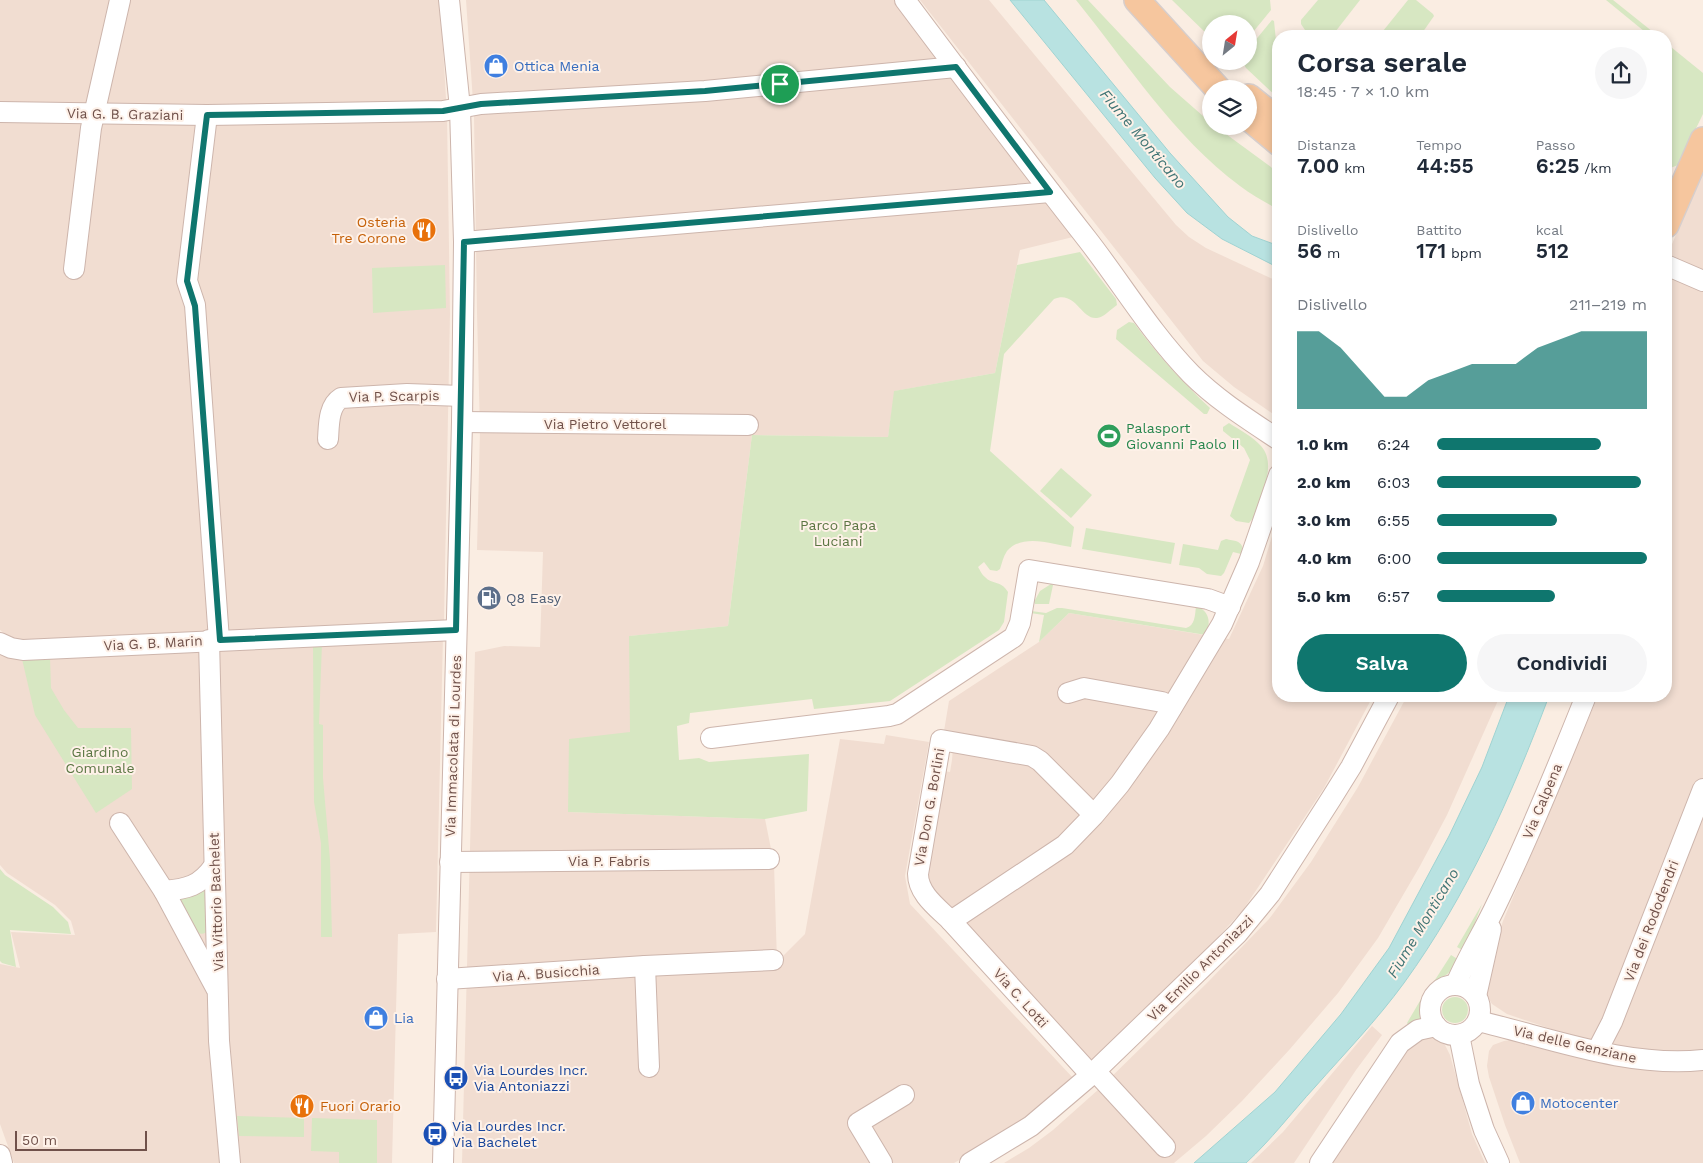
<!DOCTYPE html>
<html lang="it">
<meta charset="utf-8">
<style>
:root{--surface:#fff;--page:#f6f6f7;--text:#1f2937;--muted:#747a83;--accent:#0f766e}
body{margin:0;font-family:"Work Sans",sans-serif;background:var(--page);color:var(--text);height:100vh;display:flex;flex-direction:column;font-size:19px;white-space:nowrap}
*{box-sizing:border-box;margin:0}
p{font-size:16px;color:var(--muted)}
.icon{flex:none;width:28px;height:28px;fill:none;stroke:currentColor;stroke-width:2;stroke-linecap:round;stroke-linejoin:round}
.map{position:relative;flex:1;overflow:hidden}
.details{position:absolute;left:1272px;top:30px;width:400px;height:672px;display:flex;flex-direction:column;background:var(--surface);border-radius:20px;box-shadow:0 2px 8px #0003}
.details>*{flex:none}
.needle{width:32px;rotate:30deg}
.buttons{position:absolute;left:1202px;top:15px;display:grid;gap:10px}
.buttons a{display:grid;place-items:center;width:55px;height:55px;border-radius:50%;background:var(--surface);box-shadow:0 2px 8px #0003;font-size:25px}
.scale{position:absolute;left:15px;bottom:12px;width:132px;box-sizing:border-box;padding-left:5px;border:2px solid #70514a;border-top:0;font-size:14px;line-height:18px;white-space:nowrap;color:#70514a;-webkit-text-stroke:4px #fef1e8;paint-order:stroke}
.pin{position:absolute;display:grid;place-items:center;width:42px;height:42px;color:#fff;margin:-21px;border:2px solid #fff;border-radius:50%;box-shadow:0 1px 5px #0007}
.round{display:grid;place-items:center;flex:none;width:52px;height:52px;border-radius:26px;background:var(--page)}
.head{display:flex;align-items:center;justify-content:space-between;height:85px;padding:0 25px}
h1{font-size:28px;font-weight:600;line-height:38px}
.figures{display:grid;grid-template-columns:repeat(3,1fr);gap:8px;height:85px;padding:5px 25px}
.figures div{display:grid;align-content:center}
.figures b{font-size:21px;font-weight:600}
.figures small{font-size:14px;font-weight:400}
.figures p{font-size:14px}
.chart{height:140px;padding:10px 25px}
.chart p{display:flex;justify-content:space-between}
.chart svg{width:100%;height:90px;margin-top:5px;fill:var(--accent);opacity:.7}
.button{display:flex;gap:10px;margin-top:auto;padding:10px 25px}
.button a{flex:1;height:58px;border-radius:30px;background:var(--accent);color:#fff;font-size:20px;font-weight:600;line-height:58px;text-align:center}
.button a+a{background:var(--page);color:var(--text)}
ul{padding:0 25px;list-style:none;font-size:16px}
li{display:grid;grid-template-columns:80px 60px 1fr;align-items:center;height:38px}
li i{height:12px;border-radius:6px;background:var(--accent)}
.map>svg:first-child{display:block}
.residential{fill:#f1ddd1}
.green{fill:#d7e7c2}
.water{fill:#b8e2e1;stroke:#9fd3d2}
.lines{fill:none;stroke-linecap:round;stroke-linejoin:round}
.minor-casing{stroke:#cdb5ac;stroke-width:22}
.major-casing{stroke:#d7cecc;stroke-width:28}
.minor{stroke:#fff;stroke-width:20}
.major{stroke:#f6c69e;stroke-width:25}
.route-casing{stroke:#fff;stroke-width:10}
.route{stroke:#0f766e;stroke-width:6}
.labels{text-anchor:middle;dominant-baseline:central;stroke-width:4;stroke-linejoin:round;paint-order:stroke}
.shop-label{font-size:14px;fill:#366cbe;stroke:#fef1e8;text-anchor:start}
.street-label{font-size:14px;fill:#70514a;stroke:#fef1e8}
.food-label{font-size:14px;fill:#c56008;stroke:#fef1e8;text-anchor:end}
.leisure-label{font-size:14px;fill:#27864d;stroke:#fef1e8;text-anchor:start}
.park-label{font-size:14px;fill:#5b7643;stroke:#fef1e8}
.service-label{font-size:14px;fill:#4e5e75;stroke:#fef1e8;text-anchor:start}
.transit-label{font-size:14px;fill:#164399;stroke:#fef1e8;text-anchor:start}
.water-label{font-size:15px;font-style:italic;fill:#407575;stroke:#fef1e8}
</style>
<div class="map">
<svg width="1703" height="1163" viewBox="0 0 1703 1163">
<rect width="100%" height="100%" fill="#faede2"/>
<g class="residential">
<path d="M0 0H440L447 114 450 314 444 621 13 640 0 630Z"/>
<path d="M466 0H894L937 60 1073 237 1020 250 995 373 895 391 888 437 752 435 728 626 630 636 631 732 568 812 765 819 774 864 777 962 805 934 840 739 884 744 886 735 929 742 905 876 910 904 1074 1079 1014 1129 954 1163H462L475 652 504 646 540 647 543 552 477 550 480 431 477 312 474 116Z"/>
<path d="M920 0H989L1176 225 1189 237 1206 248 1279 282V418L1234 387 1203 361Z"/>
<path d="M1703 170V1053L1667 1054 1610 1045 1572 1036 1507 1014 1492 1004 1487 996 1485 988 1489 964 1503 921 1598 696H1666V262L1670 249Z"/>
<path d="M1279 513V696H1373L1324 788 1243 910 1191 966 1088 1066 965 933 925 879 943 771 950 772 952 760 954 733 944 731 949 701 1039 642 1069 613 1229 639 1263 566Z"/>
<path d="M443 636 436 932 398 934 392 1163H14L0 1124V964L20 968 11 932 75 935 71 921 55 905 7 873 0 865V650Z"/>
<path d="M1407 696H1500L1447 815 1420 866 1378 938 1338 993 1290 1049 1242 1101 1206 1136 1174 1163H1004L1029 1148 1053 1130 1099 1089 1207 983 1269 919 1311 862 1358 787Z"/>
<path d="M1372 1026 1382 1035 1356 1070 1294 1163H1251L1283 1132Z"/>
<path d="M1429 1036 1437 1039 1445 1045 1450 1055 1472 1134 1485 1163H1326L1406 1046Z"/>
<path d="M1511 1040 1634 1068 1667 1072 1703 1071V1163H1520L1505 1125 1489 1077 1487 1066 1489 1051 1493 1045 1504 1041Z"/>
</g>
<g class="green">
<path d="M1076 0H1088L1170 87 1211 123V126H1215L1279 173V210C1265 202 1252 195 1240 186 1174 137 1127 63 1076 0Z"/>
<path d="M1172 0H1270L1271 10 1249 37V24H1211V38Z"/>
<path d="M1318 0H1360L1332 36H1309L1301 24V20Z"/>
<path d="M1408 0H1416L1433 14 1434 16 1420 36H1379Z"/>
<path d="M1606 0H1613L1658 36H1650Z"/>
<path d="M1272 20 1274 21 1279 70V99L1246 68 1242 61H1249V48Z"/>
<path d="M1666 43 1703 73V114L1681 159 1678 165 1668 169H1666Z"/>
<path d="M1080 252 1116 299 1117 305C1111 309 1103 318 1097 318 1081 320 1076 290 1054 299L1004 354 990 451 1074 527 1071 547C1052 544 1023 533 1007 551 1003 557 1002 563 1000 569L997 571 990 570 984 562 978 567C980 570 982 575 985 577 992 585 1001 580 1008 592L1004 622 999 630 890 701 814 709 812 699 690 713 689 723 677 726 679 760 699 758 709 762 809 754 807 811 765 819 568 812 569 739 630 732 629 636 728 626 752 435 888 437 894 391 995 373 1017 265Z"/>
<path d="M445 265 446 308 373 313 372 268Z"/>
<path d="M1129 322 1134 323C1157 354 1182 382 1210 408L1207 414H1204L1116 339 1117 330Z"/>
<path d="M1229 423C1240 430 1253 437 1261 446 1278 465 1260 497 1254 517L1249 523 1236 521 1230 516 1250 460 1244 448 1223 431V427Z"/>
<path d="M1061 468 1092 495 1071 518 1040 491Z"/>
<path d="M1086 528 1175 543 1171 564 1082 549Z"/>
<path d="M1226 539C1234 541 1242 540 1243 550L1241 554 1233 552 1224 573 1221 576 1207 574 1199 568 1179 565 1183 544 1218 550 1221 541Z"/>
<path d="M1051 584 1053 585 1049 604H1035L1034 602 1040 591Z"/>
<path d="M1196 606C1210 611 1211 623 1206 635L1069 613 1039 642 1044 615 1030 613 1031 611 1046 613 1057 608H1062L1186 628C1195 626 1195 615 1196 606Z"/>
<path d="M313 643H322L319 724 323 725V778L330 860 332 937H321V843L314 802Z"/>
<path d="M50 657 51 688 64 710 78 728H131L132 789 96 813 35 715 22 659Z"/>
<path d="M0 869 5 875 53 907 68 922 71 934 10 930 16 967 2 963 0 961Z"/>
<path d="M201 888 207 889V932C202 935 199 934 196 931L179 898Z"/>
<path d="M1482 904 1464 951 1457 947Z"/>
<path d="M1451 955 1459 960C1452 971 1445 977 1433 983Z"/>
<path d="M1424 994 1425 995 1422 1008 1423 1020 1409 1026 1407 1023Z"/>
<circle cx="1455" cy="1010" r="13"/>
<path d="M237 1116 304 1118V1137L239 1136Z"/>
<path d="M312 1118 377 1120V1163H339V1152L311 1151Z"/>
</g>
<g class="water">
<path d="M1010 0H1044L1170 153 1228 217 1252 236 1279 246V268L1222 239 1187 213 1155 178Z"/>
<path d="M1509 696H1549C1511 797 1467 896 1404 983 1377 1020 1345 1053 1315 1087 1292 1112 1271 1140 1246 1163H1194L1275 1092 1341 1014 1389 948 1449 836 1482 767Z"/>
</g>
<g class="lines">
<defs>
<g id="minor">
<path d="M905 0C965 80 1025 160 1087 239 1122 284 1151 333 1191 374 1217 400 1249 420 1279 440"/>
<path d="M0 112 207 115 443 111 481 104 705 91 956 67"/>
<path d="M207 115 187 281 195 305 219 640"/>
<path d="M464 242 1050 192"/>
<path d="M1666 265 1703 281"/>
<path d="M74 269 91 128 120 0"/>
<path d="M462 422 748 425"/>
<path d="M328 439C329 426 328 406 341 398L407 394 462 396"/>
<path d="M209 640 219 1041 230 1163"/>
<path d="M0 643 11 648 23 650 456 630"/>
<path d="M1068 693 1084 688 1162 702 1172 707"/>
<path d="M711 738 889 716 897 714 1014 637 1020 623 1029 570 1208 599 1230 607"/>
<path d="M1094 815 1040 761 1032 756 941 740 918 874C918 894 938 908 951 921L1065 845 1094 815 1120 784 1159 729 1222 624 1249 562 1279 475"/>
<path d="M120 823 164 891 216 988"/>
<path d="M450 862 769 859"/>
<path d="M164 891C187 889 200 886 214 866"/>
<path d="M951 921 1091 1075"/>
<path d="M645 966 649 1067"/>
<path d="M447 979 645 966 773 960"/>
<path d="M1456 984C1468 956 1484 931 1497 903 1530 835 1558 766 1586 696"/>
<circle cx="1455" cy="1010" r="25"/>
<path d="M1476 996 1491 929"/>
<path d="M1478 1021C1550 1038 1628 1068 1703 1060"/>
<path d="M1459 1035 1469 1084 1484 1130 1499 1163"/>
<path d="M1597 1051 1612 1022 1703 789"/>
<path d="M1095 1071 1165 1147"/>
<path d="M0 1155 2 1163"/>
<path d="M443 1163 462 422 464 242 460 108 449 0"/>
<path d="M882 1163 858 1123 904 1095"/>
<path d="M970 1163 1031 1126 1091 1075 1238 933 1270 894 1331 799 1351 767 1389 696"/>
<path d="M1320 1163 1400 1043 1418 1030 1436 1026"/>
</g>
<g id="major">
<path d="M1137 0 1218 89"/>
<path d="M1249 97 1279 121"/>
<path d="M1249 118 1279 143"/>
<path d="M1666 225 1703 140"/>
</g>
</defs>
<use href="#minor" class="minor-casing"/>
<use href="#major" class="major-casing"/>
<use href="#minor" class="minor"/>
<use href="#major" class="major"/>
</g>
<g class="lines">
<defs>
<path id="route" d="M956 67 1050 192 464 242 456 630 220 640 195 306 187 281 207 115 443 111 481 104 705 91Z"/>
</defs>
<use href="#route" class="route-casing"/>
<use href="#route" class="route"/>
</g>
<defs>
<symbol id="shop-disc" viewBox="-11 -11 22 22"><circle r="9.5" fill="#3f7fe0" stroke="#fef1e8"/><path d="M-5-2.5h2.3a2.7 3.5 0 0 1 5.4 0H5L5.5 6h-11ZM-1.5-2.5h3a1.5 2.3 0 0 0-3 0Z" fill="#fff"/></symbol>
<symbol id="restaurant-disc" viewBox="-11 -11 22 22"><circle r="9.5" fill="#e8710a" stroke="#fef1e8"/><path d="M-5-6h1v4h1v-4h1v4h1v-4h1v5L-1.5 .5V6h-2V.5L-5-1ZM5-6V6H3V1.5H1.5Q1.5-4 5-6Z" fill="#fff"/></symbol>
<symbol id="stadium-disc" viewBox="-11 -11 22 22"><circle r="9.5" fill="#2e9e5b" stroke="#fef1e8"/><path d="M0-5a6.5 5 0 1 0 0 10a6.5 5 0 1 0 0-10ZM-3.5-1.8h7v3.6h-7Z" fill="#fff"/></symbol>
<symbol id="fuel-disc" viewBox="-11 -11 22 22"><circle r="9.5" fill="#5c6f8a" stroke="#fef1e8"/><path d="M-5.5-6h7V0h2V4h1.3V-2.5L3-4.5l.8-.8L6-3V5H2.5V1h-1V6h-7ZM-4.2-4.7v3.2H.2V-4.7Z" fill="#fff"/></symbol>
<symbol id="bus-disc" viewBox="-11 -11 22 22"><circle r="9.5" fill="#1a4fb4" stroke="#fef1e8"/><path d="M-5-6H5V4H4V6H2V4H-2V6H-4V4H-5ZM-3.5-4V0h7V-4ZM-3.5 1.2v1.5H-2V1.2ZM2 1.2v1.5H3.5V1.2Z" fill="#fff"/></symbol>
</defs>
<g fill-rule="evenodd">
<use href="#shop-disc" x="482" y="52" width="28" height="28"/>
<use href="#restaurant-disc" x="410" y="216" width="28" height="28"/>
<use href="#stadium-disc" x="1095" y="422" width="28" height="28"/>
<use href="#fuel-disc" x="475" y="584" width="28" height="28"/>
<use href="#shop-disc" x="362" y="1004" width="28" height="28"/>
<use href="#bus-disc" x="442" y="1064" width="28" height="28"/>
<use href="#shop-disc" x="1509" y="1089" width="28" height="28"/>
<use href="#restaurant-disc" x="288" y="1092" width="28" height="28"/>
<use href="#bus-disc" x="421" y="1120" width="28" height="28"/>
</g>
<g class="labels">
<g class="shop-label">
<text x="514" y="66">Ottica Menia</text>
<text x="394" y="1018">Lia</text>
<text x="1540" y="1103">Motocenter</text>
</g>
<g class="street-label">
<text transform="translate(125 114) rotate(1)">Via G. B. Graziani</text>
<text transform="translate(394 396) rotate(-1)">Via P. Scarpis</text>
<text x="605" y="424">Via Pietro Vettorel</text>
<text transform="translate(153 643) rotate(-3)">Via G. B. Marin</text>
<text transform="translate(453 746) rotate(-88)">Via Immacolata di Lourdes</text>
<text transform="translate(1542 801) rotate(-67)">Via Calpena</text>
<text transform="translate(929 807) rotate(-80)">Via Don G. Borlini</text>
<text x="609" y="861">Via P. Fabris</text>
<text transform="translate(216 902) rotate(-92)">Via Vittorio Bachelet</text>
<text transform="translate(1651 921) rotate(-69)">Via dei Rododendri</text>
<text transform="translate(1200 968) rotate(-45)">Via Emilio Antoniazzi</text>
<text transform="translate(546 973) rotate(-4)">Via A. Busicchia</text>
<text transform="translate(1021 998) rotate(48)">Via C. Lotti</text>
<text transform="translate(1575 1044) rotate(13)">Via delle Genziane</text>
</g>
<g class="food-label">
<text x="406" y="222">Osteria<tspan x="406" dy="16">Tre Corone</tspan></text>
<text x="320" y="1106" text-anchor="start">Fuori Orario</text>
</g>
<g class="leisure-label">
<text x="1126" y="428">Palasport<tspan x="1126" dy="16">Giovanni Paolo II</tspan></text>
</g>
<g class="park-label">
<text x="838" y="525">Parco Papa<tspan x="838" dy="16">Luciani</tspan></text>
<text x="100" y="752">Giardino<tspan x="100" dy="16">Comunale</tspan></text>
</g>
<g class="service-label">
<text x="506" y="598">Q8 Easy</text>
</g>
<g class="transit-label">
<text x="474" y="1070">Via Lourdes Incr.<tspan x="474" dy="16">Via Antoniazzi</tspan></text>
<text x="452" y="1126">Via Lourdes Incr.<tspan x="452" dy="16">Via Bachelet</tspan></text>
</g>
<g class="water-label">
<text transform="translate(1143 139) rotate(50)">Fiume Monticano</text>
<text transform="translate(1423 923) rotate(-59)">Fiume Monticano</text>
</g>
</g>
</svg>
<div class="buttons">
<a><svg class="needle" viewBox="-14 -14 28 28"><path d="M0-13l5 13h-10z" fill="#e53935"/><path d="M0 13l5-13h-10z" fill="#747a83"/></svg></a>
<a><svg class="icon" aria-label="layers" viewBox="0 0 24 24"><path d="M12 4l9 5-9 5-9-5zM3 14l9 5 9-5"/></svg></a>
</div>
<div class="scale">50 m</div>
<div class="pin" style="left:780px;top:84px;background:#1e9e55"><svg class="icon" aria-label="arrive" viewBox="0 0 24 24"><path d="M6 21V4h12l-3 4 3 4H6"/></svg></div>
<section class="details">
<div class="head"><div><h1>Corsa serale</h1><p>18:45 · 7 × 1.0 km</p></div><a class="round"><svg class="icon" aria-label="share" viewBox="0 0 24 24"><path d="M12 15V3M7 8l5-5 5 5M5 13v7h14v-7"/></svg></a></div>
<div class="figures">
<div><p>Distanza</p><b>7.00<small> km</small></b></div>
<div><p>Tempo</p><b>44:55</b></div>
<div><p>Passo</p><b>6:25<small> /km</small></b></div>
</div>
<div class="figures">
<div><p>Dislivello</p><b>56<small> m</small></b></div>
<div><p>Battito</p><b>171<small> bpm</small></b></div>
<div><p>kcal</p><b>512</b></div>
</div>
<div class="chart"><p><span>Dislivello</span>211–219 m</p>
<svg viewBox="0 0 160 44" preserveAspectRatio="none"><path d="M0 44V6L10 6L20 14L30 26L40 38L50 38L60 30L70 26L80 22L90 22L100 22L110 14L120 10L130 6L140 6L150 6L160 6V44z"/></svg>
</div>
<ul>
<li><b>1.0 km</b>6:24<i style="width:78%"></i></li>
<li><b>2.0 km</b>6:03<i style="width:97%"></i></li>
<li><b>3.0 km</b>6:55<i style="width:57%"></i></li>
<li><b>4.0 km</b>6:00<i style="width:100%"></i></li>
<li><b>5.0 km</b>6:57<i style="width:56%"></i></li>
</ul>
<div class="button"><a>Salva</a><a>Condividi</a></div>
</section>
</div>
